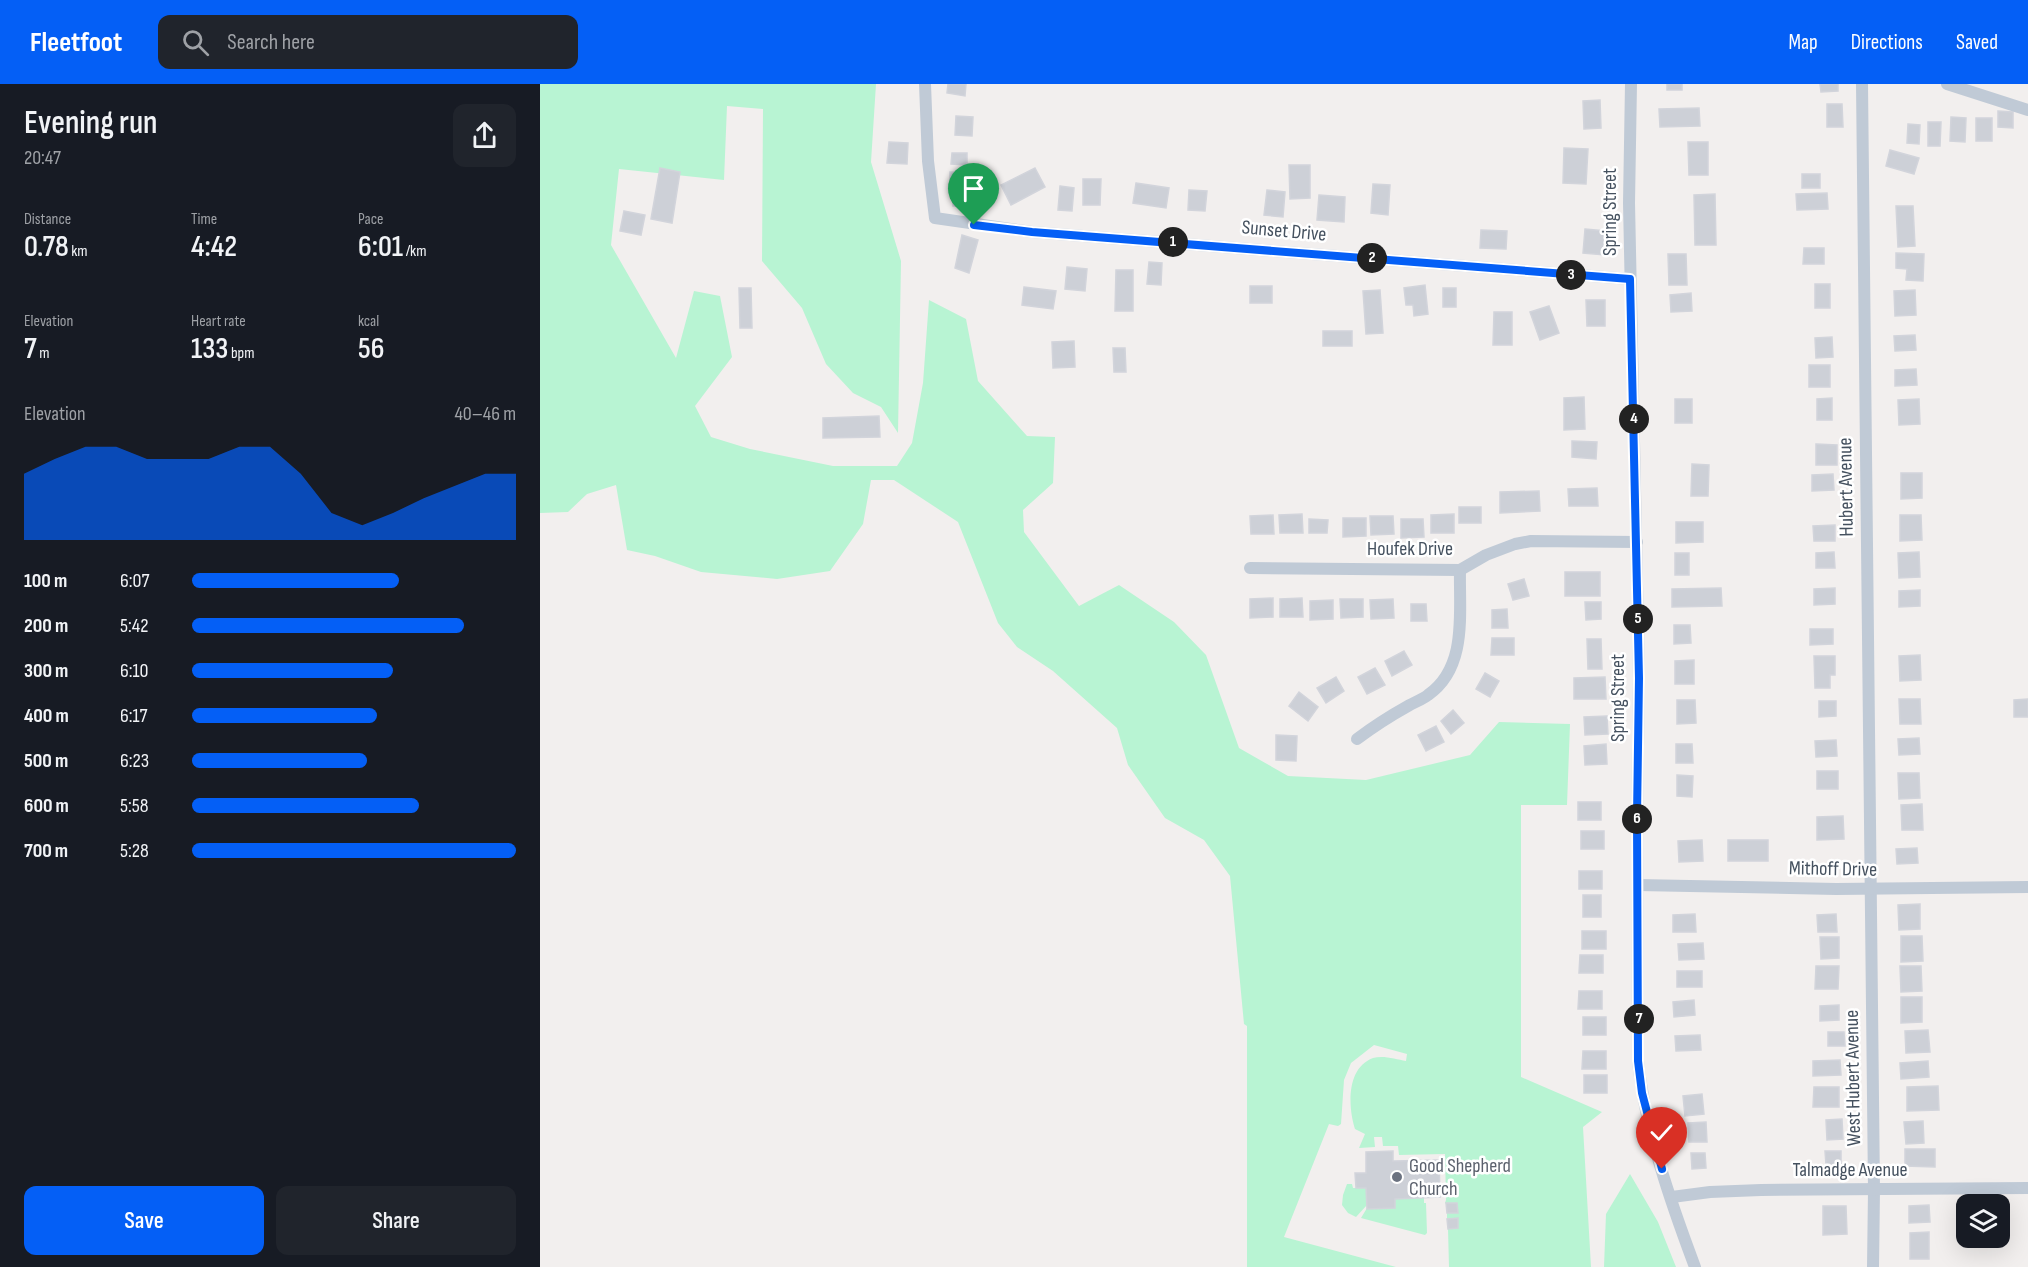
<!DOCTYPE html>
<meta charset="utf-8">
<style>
:root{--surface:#171b24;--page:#20242c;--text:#f1f3f6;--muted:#9ea1a6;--accent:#045ff6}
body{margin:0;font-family:"Sofia Sans Condensed",sans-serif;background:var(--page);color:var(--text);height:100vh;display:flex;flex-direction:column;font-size:22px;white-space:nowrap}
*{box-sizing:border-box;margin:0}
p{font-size:20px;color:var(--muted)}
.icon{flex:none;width:33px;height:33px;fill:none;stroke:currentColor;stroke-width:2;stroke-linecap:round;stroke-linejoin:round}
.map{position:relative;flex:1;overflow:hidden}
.drawer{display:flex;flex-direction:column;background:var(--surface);width:540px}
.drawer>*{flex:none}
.tools{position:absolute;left:1416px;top:1110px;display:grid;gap:12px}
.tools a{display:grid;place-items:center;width:54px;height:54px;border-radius:12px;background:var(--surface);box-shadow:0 6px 24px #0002;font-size:30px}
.pin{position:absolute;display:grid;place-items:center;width:51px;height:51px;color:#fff;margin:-62px -26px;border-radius:50% 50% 50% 0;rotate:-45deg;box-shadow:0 0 6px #0007}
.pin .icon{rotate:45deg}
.km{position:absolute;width:30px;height:30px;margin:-15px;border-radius:50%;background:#222;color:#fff;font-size:16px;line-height:30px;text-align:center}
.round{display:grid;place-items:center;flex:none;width:63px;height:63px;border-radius:12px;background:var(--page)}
.overview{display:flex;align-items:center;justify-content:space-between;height:102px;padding:0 24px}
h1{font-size:33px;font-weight:600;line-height:45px}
.stats{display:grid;grid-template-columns:repeat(3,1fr);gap:9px;height:102px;padding:6px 24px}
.stats div{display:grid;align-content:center}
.stats b{font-size:30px;font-weight:600}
.stats small{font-size:16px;font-weight:400}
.stats p{font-size:16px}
.chart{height:168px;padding:12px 24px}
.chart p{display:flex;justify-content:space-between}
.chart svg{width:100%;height:108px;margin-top:6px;fill:var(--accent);opacity:.7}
.primary-button{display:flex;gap:12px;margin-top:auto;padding:12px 24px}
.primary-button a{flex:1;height:69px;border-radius:12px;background:var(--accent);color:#fff;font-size:24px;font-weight:600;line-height:69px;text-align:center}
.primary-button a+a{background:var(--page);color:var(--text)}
ul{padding:0 24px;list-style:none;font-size:20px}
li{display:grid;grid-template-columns:96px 72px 1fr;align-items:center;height:45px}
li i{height:15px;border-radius:8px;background:var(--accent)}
header{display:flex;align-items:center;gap:36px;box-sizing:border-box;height:84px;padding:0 30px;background:var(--accent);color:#fff}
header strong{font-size:28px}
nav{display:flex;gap:33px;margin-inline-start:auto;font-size:21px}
.search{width:420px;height:54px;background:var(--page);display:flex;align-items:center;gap:15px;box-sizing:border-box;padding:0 21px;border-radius:12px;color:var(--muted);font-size:22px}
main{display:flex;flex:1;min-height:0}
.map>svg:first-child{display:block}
.green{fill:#b8f4d3}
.building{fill:#cdd0d7;stroke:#d2d4db;stroke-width:1.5}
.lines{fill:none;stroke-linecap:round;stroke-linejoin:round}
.street{stroke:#c0cad6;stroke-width:12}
.route-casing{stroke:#fff;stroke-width:12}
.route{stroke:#045ff6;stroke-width:8}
.worship-dot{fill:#6b7280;stroke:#fff;stroke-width:2}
.labels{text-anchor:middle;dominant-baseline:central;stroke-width:5;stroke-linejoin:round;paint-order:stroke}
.street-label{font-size:20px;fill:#45515f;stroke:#fff}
.worship-label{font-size:20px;fill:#5b616d;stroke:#fff;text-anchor:start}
</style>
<header>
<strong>Fleetfoot</strong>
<div class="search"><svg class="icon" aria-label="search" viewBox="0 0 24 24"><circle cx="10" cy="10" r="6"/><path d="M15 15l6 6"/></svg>Search here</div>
<nav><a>Map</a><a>Directions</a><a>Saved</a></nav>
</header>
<main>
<section class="drawer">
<div class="overview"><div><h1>Evening run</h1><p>20:47</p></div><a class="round"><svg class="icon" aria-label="share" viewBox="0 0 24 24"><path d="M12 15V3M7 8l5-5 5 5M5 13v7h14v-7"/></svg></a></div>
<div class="stats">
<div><p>Distance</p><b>0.78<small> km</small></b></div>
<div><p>Time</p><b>4:42</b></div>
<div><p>Pace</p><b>6:01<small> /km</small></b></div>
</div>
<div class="stats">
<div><p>Elevation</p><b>7<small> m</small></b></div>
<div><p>Heart rate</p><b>133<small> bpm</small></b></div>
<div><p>kcal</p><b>56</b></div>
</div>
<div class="chart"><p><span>Elevation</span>40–46 m</p>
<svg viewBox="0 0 160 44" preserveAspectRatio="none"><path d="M0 44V17L10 11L20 6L30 6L40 11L50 11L60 11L70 6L80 6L90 17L100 33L110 38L120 33L130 27L140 22L150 17L160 17V44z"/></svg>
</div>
<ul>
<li><b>100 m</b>6:07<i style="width:64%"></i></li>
<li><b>200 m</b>5:42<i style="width:84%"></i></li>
<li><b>300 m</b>6:10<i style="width:62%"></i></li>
<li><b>400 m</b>6:17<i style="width:57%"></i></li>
<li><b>500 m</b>6:23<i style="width:54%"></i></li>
<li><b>600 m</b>5:58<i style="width:70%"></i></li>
<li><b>700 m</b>5:28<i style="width:100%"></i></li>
</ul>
<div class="primary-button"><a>Save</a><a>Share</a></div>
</section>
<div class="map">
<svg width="1488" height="1183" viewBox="0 0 1488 1183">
<rect width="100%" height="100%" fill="#f2efee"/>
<g class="green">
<path d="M0 0H336L331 78 361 177 358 349 341 323 313 309 286 280 262 224 222 177 223 25 187 22 184 96 79 85 71 161 136 274 154 207 180 212 192 273 155 322 171 353 210 365 293 382H357L372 359 383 299 389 216 426 235 438 297 487 352 515 353 513 399 483 426 484 448 539 522 579 501 634 538 666 571 699 664 748 692 826 696 930 671 959 638 1030 640 1027 721H981V993L1062 1028 1043 1043 1051 1183H909L908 1145 918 1144 917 1134 907 1135V1129H917L905 1119 906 1116 905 1070 859 1071 858 1062H843L842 1053H834L835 1063 819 1064 825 1050 815 1045C808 1023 806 984 833 974 843 971 856 975 866 977L867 970 834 961 811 979 804 996 801 1040 798 1042 789 1040 744 1153 856 1183H707V942L704 940 690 792 664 756 625 734 588 681 577 644 513 587 477 563 458 539 418 438 354 396H331L323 440 290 487 237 495 161 488 115 472 87 466 76 401 47 410 28 428 0 429Z"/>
<path d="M1090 1090 1118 1138 1136 1183H1064L1066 1130Z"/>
<path d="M807 1100H812L813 1104H826L827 1121 816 1133 808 1129 802 1121 803 1111Z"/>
<path d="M884 1114V1119H886L887 1149 885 1151 821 1134 827 1124 855 1115Z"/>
</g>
<g class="building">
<path d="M408 0H426L425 12 407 9Z"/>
<rect x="1127" y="0" width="15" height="6"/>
<path d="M1280 0H1298V7L1281 8Z"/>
<path d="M1060 16 1061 44 1044 45 1043 17Z"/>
<path d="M1287 20H1302L1303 43H1287Z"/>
<path d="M1159 24 1160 42 1120 43 1119 25Z"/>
<path d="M1458 27 1473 28V44L1458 43Z"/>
<path d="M416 32 433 33 432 52 415 51Z"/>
<path d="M1411 33 1426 34 1425 58 1410 57Z"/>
<rect x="1436" y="34" width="16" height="23"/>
<path d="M1388 38H1401L1400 62H1388Z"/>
<path d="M1368 40 1380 41 1379 60 1367 59Z"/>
<path d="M349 58 368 59 367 80 347 79Z"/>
<path d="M1148 58H1168V91H1149Z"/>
<path d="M1024 64 1048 65 1046 100 1023 99Z"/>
<path d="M1350 66 1379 74 1374 90 1346 82Z"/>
<path d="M412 69H427V81L411 80Z"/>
<path d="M749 81H770V114L750 115Z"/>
<path d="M120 84 140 88 132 139 111 135Z"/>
<path d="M495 84 505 103 471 121 461 101Z"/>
<path d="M410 88 437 89 436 103 410 101Z"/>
<rect x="1262" y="90" width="18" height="14"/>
<path d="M543 95H561L560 121H543Z"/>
<path d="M596 99 629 104 626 124 593 119Z"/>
<path d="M833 100 850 101 848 131 831 129Z"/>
<path d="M520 102 534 104 532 127 518 126Z"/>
<rect x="413" y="106" width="13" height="16"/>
<path d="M649 106 667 107 665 127 648 126Z"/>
<path d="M727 106 745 108 743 133 724 131Z"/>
<path d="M1287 109 1288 125 1257 126 1256 110Z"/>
<path d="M1175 110 1176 161H1155L1154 111Z"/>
<path d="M779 111 805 113 804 138 777 136Z"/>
<path d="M1356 122H1373L1375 162 1358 163Z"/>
<path d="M84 127 105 131 101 151 80 147Z"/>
<path d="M1045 145 1066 147 1065 171 1043 169Z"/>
<path d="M941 146 967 147 966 165 940 164Z"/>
<path d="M422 151 438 156 429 189 415 184Z"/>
<path d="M1264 164H1284V180H1263Z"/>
<path d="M1356 169 1384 170 1383 197 1366 196 1367 185 1356 184Z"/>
<path d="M1128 170H1146L1147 201H1129Z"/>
<path d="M609 178 622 179 621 201 607 200Z"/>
<path d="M527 183 547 185 545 207 525 205Z"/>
<path d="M576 186H593V227H575Z"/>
<rect x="1275" y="200" width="15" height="24"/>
<path d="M885 201 888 230 874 232 873 221H866L864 204Z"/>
<rect x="710" y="202" width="22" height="17"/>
<path d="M484 203 516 207 513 225 482 221Z"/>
<path d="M199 204H211L212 244H200Z"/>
<rect x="903" y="204" width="13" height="19"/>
<path d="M840 206 843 249 826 250 823 207Z"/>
<path d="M1375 206 1376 231 1355 232 1354 207Z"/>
<path d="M1151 209 1152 227 1131 228 1130 211Z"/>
<path d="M1046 216H1065V242H1047Z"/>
<path d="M1009 222 1019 249 1000 256 990 228Z"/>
<path d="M954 228H972V261H953Z"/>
<rect x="783" y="247" width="29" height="15"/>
<path d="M1375 251 1376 266 1355 267 1354 252Z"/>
<path d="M1292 253 1293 273 1276 274 1275 254Z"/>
<path d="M534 257 535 283 513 284 512 258Z"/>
<path d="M573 264H585L586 288H574Z"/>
<rect x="1269" y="281" width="21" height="22"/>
<path d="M1376 285 1377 301 1355 302V286Z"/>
<path d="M1044 313 1045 345 1024 346V314Z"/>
<path d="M1292 314V336H1277V315Z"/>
<rect x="1135" y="315" width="17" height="24"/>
<path d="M1379 315 1380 340 1359 341 1358 316Z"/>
<path d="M339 332 340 353 283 354V334Z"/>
<path d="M1032 357 1057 358 1056 375 1032 373Z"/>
<path d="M1276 360 1297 361V381H1276Z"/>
<path d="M1152 380 1169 381 1168 412H1151Z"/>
<path d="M1361 389H1382V414L1361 415Z"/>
<path d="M1293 390 1294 406 1272 407V391Z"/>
<path d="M1057 404 1058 422H1029L1028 405Z"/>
<path d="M999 407 1000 427 960 429V408Z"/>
<rect x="919" y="423" width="22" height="16"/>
<path d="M762 430 763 449H740L739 431Z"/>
<path d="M914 430V449H891V431Z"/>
<path d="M733 431 734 450H711L710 432Z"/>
<path d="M1360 431H1381L1382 456 1360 457Z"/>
<path d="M830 432H853L854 450 831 451Z"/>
<path d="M803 434H826V452L803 453Z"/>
<path d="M769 435 788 436 787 449H769Z"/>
<path d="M861 435H883L884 453 861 454Z"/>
<path d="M1136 438H1163V458L1136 459Z"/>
<path d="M1295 441V457H1274L1273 442Z"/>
<path d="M1294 468 1295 484H1276V469Z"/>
<path d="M1379 468 1380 493 1359 494 1358 469Z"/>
<rect x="1135" y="469" width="14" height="22"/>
<rect x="1025" y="488" width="35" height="24"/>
<path d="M984 495 989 512 973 516 968 500Z"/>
<path d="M1181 504 1182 522 1132 523V505Z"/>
<path d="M1295 504V520L1274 521V505Z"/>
<path d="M1380 506V522L1359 523V507Z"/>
<path d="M733 514V533L710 534V515Z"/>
<path d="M762 514 763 533H740V515Z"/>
<path d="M800 515H823V533L801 534Z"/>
<path d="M853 515 854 534 831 535 830 516Z"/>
<path d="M793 516V535L770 536V517Z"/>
<path d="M1045 518H1061V535L1046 536Z"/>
<path d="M871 520H886L887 537H871Z"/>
<path d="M967 525 968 544H952V526Z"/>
<path d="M1134 541H1150L1151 559 1134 560Z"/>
<path d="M1270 545H1293V560L1270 561Z"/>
<path d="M952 554H974V571H951Z"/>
<path d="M1047 555H1061L1062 585H1048Z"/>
<path d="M864 567 872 581 852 592 845 577Z"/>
<path d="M1380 571 1381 596 1360 597 1359 572Z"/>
<path d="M1274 572H1295V591H1290V604H1275Z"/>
<path d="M1154 576V600H1135V577Z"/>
<path d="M835 584 845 601 827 610 818 593Z"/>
<path d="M945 589 959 597 950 613 936 605Z"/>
<path d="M796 593 804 607 786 619 777 604Z"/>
<path d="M1065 593 1066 615H1034V594Z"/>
<path d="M759 608 778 623 768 637 749 622Z"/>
<path d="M1359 615H1380L1381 640H1360Z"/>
<path d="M1488 615V633H1474V616Z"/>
<path d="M1137 616H1155L1156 639 1137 640Z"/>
<path d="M1279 617H1296V632L1279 633Z"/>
<path d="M913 626 924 639 911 650 901 637Z"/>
<path d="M1067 632 1068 650 1045 651 1044 633Z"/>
<path d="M896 642 904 658 886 667 878 651Z"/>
<path d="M736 651 757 652 756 677 736 676Z"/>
<path d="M1379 654 1380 670 1359 671 1358 655Z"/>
<path d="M1296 656 1297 672 1276 673 1275 657Z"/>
<path d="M1066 660 1067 680 1045 681 1044 662Z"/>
<path d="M1136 660H1152L1153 679H1136Z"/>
<rect x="1277" y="687" width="21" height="18"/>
<path d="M1358 689H1379L1380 714 1359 715Z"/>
<path d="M1137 691 1153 692 1152 713 1137 712Z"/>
<rect x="1038" y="718" width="23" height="18"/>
<path d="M1382 720 1383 746H1362L1361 721Z"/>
<path d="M1303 732 1304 755 1277 756V733Z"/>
<rect x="1041" y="747" width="23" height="18"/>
<path d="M1162 756 1163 777 1139 778 1138 757Z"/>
<rect x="1188" y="756" width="40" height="21"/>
<path d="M1377 764 1378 779 1357 780 1356 765Z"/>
<rect x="1039" y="787" width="23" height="18"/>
<rect x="1043" y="811" width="18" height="22"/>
<path d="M1380 820V845L1359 846 1358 821Z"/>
<path d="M1155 830 1156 848H1133V831Z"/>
<path d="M1296 830 1297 848H1278L1277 831Z"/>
<rect x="1042" y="847" width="24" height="18"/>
<path d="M1361 852H1382L1383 877 1361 878Z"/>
<path d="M1280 853H1299V874L1281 875Z"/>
<path d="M1163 859 1164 875 1139 876 1138 860Z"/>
<path d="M1040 871H1063V889H1039Z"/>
<path d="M1276 882H1299L1298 905H1275Z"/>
<path d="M1360 882H1381L1382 907 1361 908Z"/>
<rect x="1137" y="887" width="25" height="16"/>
<path d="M1039 907H1062V925H1038Z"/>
<path d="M1361 913H1382V938L1361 939Z"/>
<path d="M1154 916 1155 931 1134 933 1133 918Z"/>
<path d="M1299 921V936L1280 937V922Z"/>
<rect x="1043" y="933" width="23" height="18"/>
<path d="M1388 946 1390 968 1366 969 1365 947Z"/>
<path d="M1288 948H1304L1305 962H1288Z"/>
<path d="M1160 951 1161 966 1136 967 1135 952Z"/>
<path d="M1043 967H1066V985H1042Z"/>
<path d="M1300 976 1301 991 1273 992V977Z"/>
<path d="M1388 977 1389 993 1361 995 1360 979Z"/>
<rect x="1044" y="991" width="23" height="18"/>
<path d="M1398 1002 1399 1026 1367 1027V1003Z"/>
<path d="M1274 1003H1299V1023H1273Z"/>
<path d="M1162 1010 1164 1030 1145 1032 1143 1012Z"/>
<path d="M1302 1035 1303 1055 1287 1056 1286 1036Z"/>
<path d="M1383 1037 1384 1059 1366 1060 1364 1038Z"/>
<path d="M1166 1038 1167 1058H1149L1148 1039Z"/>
<path d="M1365 1065H1395V1083L1365 1082Z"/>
<path d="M853 1067V1077L899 1076 900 1113 855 1115V1124L827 1125 826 1104H816L815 1089H826V1068Z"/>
<path d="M1285 1067H1301V1080L1286 1081Z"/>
<path d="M1151 1069H1165L1166 1084 1152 1085Z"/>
<path d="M906 1119H917L918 1129H907Z"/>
<path d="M1389 1121 1390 1138 1369 1139V1122Z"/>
<path d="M1283 1122H1306L1307 1150 1283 1151Z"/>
<path d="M918 1134V1144L908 1145 907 1135Z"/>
<path d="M1389 1148V1175H1370V1149Z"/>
</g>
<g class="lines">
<g class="street">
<path d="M385 0 388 77 395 134 492 148 1090 195"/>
<path d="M1091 0 1089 119 1099 594 1097 732 1098 977C1105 1045 1131 1119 1155 1183"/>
<path d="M1322 0 1334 1106 1333 1183"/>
<path d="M1407 0 1488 26"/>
<path d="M710 484 920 486 946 471 975 460 991 457 1097 458"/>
<path d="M817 655C833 643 850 632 868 622 874 618 882 616 888 611 928 583 919 529 920 486"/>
<path d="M1098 801 1296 805 1488 803"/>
<path d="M1132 1113 1170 1108 1221 1106 1488 1104"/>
</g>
</g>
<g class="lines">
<defs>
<path id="route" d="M434 141 492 148 1090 195 1099 594 1097 732 1098 977 1102 1009 1122 1085"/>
</defs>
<use href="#route" class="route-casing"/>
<use href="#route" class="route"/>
</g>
<circle class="worship-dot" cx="857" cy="1093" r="6"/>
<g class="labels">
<g class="street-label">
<text transform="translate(1070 128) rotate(-90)">Spring Street</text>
<text transform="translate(744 147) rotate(5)">Sunset Drive</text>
<text transform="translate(1306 403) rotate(-91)">Hubert Avenue</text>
<text x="870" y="465">Houfek Drive</text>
<text transform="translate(1078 614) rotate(-90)">Spring Street</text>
<text transform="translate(1293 785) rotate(1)">Mithoff Drive</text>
<text transform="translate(1313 994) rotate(-91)">West Hubert Avenue</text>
<text x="1310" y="1086">Talmadge Avenue</text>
</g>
<g class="worship-label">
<text x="869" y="1082">Good Shepherd<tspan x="869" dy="23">Church</tspan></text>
</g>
</g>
</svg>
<div class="tools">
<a><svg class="icon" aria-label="layers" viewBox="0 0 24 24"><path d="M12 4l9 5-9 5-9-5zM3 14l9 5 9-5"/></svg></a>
</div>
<div class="pin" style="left:434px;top:141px;background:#1e9e55"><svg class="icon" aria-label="arrive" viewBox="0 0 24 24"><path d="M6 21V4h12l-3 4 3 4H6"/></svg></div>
<div class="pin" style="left:1122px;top:1085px;background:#d93025"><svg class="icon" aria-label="check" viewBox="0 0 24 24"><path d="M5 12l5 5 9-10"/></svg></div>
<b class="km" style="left:633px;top:158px">1</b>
<b class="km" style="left:832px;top:174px">2</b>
<b class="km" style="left:1031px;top:191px">3</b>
<b class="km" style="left:1094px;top:335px">4</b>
<b class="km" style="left:1098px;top:535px">5</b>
<b class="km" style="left:1097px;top:735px">6</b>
<b class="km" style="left:1099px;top:935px">7</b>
</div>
</main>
